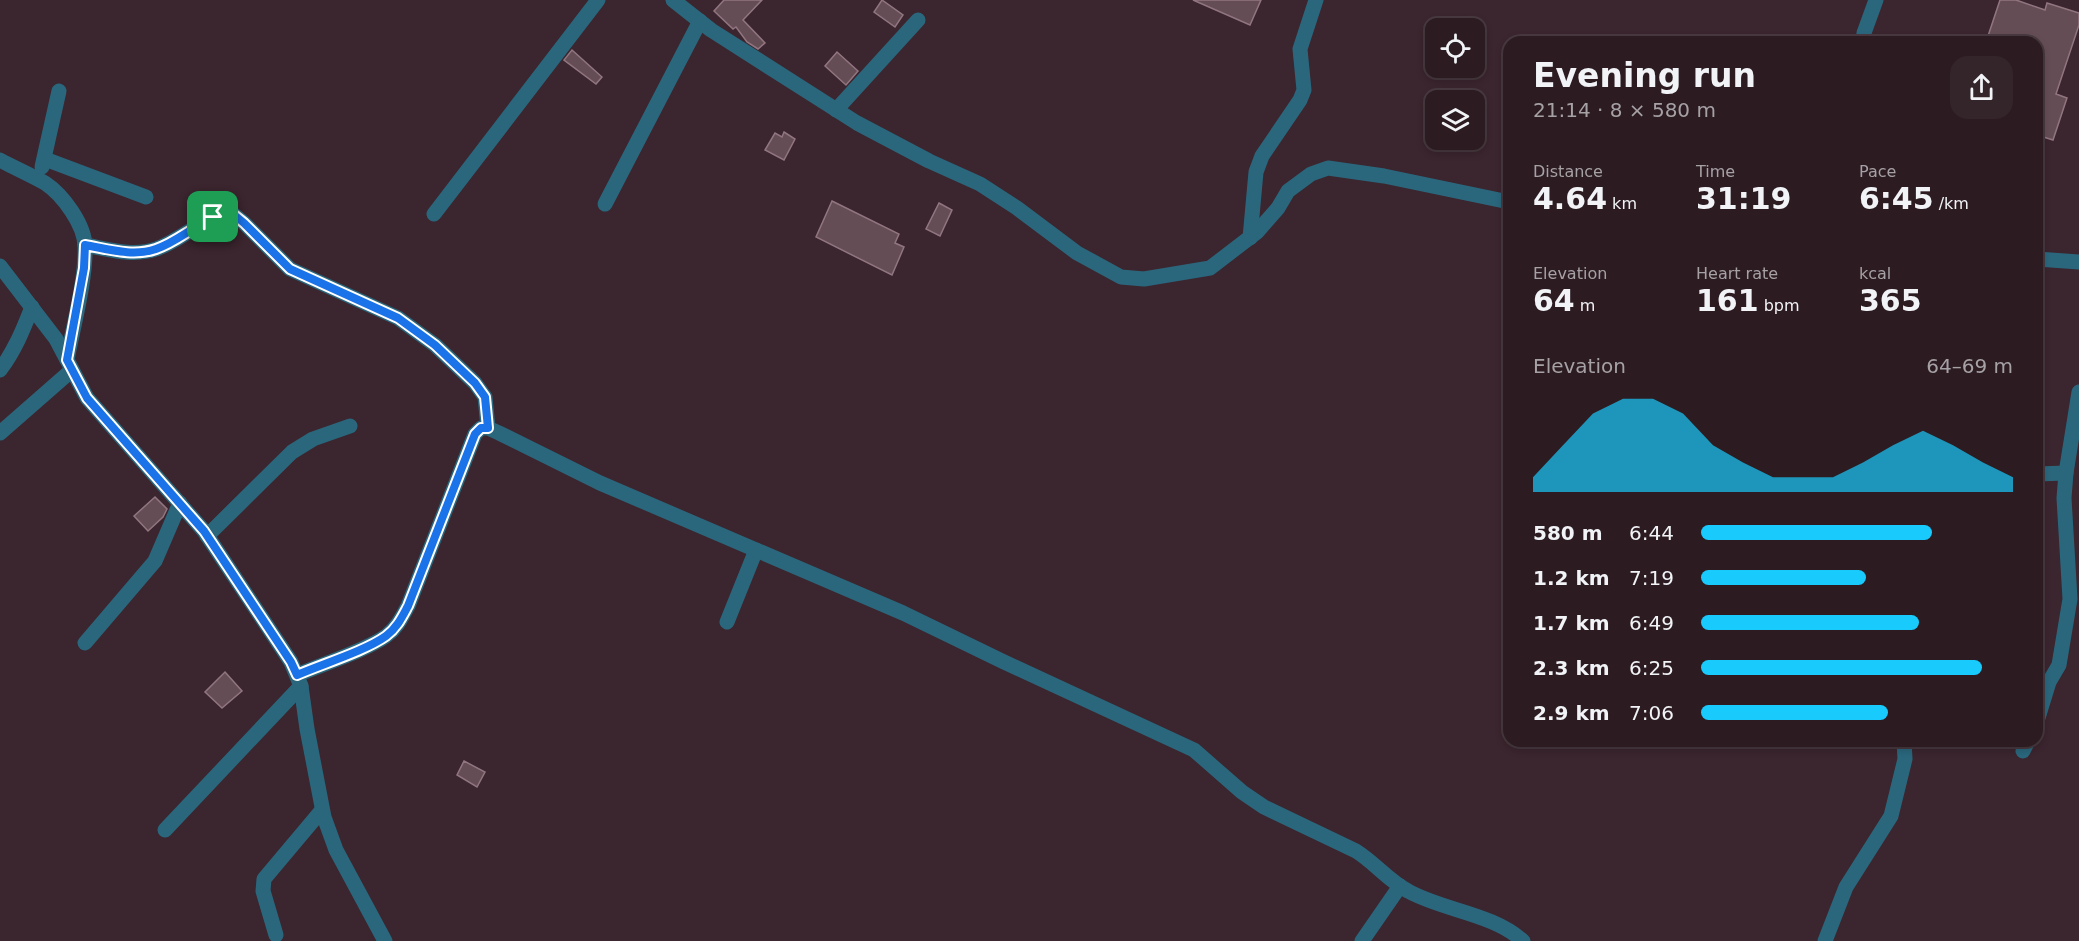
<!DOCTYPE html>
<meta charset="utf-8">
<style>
:root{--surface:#2c1c22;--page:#34252a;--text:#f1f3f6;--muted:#a6a1a5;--line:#483a40;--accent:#19cafc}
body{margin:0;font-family:"DejaVu Sans",sans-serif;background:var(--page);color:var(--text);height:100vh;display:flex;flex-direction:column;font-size:22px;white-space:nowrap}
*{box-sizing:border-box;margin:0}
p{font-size:20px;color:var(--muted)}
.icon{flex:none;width:33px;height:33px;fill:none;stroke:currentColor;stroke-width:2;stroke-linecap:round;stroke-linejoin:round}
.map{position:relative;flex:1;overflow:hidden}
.sheet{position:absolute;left:1503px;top:36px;width:540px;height:711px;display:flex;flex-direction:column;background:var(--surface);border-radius:18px;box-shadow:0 3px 9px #0003,0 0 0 2px var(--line)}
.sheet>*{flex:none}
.buttons{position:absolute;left:1425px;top:18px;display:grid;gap:12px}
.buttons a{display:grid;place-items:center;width:60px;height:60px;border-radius:12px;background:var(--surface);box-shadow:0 3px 9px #0003,0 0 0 2px var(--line);font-size:30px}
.pin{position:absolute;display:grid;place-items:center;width:51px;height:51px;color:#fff;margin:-26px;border-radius:12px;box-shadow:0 3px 9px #0006}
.round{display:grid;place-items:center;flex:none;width:63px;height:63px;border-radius:18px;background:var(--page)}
.overview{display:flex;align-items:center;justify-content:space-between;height:102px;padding:0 30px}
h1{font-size:33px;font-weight:800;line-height:45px}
.figures{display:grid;grid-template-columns:repeat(3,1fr);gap:9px;height:102px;padding:6px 30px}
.figures div{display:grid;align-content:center}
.figures b{font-size:30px;font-weight:800}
.figures small{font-size:16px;font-weight:400}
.figures p{font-size:16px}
.chart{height:168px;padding:12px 30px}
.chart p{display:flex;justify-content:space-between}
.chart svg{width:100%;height:108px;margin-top:6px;fill:var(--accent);opacity:.7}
ul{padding:0 30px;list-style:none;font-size:20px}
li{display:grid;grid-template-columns:96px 72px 1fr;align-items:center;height:45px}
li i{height:15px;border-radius:8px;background:var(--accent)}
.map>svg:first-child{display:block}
.building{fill:#654d56;stroke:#917680;stroke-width:1.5}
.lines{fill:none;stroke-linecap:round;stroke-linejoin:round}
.minor{stroke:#2a677d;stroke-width:15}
.route-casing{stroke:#fff;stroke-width:12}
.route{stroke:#1a73e8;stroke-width:8}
</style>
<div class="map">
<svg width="2079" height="941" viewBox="0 0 2079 941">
<rect width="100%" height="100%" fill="#3b252e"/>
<g class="building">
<path d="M724 0H762L743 20 765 43 758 49 747 42 736 27 733 29 714 11Z"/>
<path d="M882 0 903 15 895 27 874 12Z"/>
<path d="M1193 0H1261L1250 25Z"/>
<path d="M2000 0H2016L2045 10 2047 3 2079 13V25L2056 94 2067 98 2053 140 2037 135V42H1986Z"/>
<path d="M572 50 602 77 596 84 564 60Z"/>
<path d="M837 52 858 71 846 85 825 66Z"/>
<path d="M784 132 795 139 784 160 765 150 775 133 782 137Z"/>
<path d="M832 201 899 234 895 243 904 247 892 275 816 237Z"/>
<path d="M939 203 952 210 940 236 926 229Z"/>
<path d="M155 497 167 509 163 517 148 531 134 516Z"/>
<path d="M225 672 242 691 222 708 205 692Z"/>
<path d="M464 761 485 772 477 787 457 775Z"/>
</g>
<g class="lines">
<g class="minor">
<path d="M673 0 711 30 857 123 929 161 980 184 1017 208 1077 253 1121 277 1144 279 1210 268 1257 232 1278 208 1288 191 1311 174 1328 168 1384 176 1509 202"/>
<path d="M1863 42 1864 33 1876 0"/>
<path d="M836 110 918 20"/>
<path d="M45 159 146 197"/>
<path d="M0 160C15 168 31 175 45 183 63 195 85 225 85 247 86 280 73 327 67 360"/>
<path d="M42 167 59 91"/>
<path d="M605 204 700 21"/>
<path d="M434 214 598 0"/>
<path d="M1250 238 1256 172 1262 156 1300 100 1304 90 1300 49 1316 0"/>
<path d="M85 245C108 249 133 257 156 249 183 240 202 216 233 214L244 223 290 269 398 318 435 345 475 383 485 397 488 428"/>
<path d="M2037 259 2079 262"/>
<path d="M0 266 56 339 87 398 204 531 291 662 301 686 307 729 324 817 336 850 385 941"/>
<path d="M0 370C15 350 23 330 32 307"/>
<path d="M0 433 72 370"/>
<path d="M2037 474 2066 473"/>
<path d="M207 536 292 452 313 439 350 426"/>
<path d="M727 622 756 550"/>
<path d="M85 643 155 561 180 503"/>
<path d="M297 675C322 664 365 651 386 636 397 628 402 617 408 606L475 434 481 428H488L499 433 600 483 903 613 1004 662 1194 750 1242 792 1264 807 1356 851C1375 863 1389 881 1408 891 1444 911 1492 913 1523 941"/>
<path d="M2037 721 2049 682 2059 665 2070 599 2064 498 2066 473 2079 392"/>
<path d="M2023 751 2028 741"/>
<path d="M165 830 301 686"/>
<path d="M276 935 263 891 264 879 322 810"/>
<path d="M1362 941 1400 886"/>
<path d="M1825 941 1846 887 1891 816 1905 759 1904 741"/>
</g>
</g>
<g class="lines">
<defs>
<path id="route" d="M233 214 244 223 290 269 398 318 435 345 475 383 485 397 488 428H481L475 434 408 606C402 617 397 628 386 636 365 651 322 664 297 675L291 662 204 531 87 398 67 360 84 268 85 245C108 249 133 257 156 249 183 240 202 216 233 214Z"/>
</defs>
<use href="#route" class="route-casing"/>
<use href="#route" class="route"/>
</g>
</svg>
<div class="buttons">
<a><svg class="icon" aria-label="locate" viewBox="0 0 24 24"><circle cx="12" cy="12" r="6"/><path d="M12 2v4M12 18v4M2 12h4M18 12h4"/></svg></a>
<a><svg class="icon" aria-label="layers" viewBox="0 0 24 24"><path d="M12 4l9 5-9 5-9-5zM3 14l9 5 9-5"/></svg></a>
</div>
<div class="pin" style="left:213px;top:217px;background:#1e9e55"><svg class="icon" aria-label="arrive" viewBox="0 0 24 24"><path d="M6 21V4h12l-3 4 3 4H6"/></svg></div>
<section class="sheet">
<div class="overview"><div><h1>Evening run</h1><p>21:14 · 8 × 580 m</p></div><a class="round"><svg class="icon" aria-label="share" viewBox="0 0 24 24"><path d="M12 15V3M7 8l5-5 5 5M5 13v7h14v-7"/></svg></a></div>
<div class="figures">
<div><p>Distance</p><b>4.64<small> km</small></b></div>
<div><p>Time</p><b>31:19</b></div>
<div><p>Pace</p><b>6:45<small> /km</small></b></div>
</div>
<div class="figures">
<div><p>Elevation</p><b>64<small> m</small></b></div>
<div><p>Heart rate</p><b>161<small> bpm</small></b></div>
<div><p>kcal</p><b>365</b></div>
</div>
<div class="chart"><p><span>Elevation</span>64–69 m</p>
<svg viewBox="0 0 160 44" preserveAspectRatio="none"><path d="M0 44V38L10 25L20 12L30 6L40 6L50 12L60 25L70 32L80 38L90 38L100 38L110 32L120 25L130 19L140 25L150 32L160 38V44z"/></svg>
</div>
<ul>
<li><b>580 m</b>6:44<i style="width:74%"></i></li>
<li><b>1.2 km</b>7:19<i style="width:53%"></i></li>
<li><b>1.7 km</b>6:49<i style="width:70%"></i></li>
<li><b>2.3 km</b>6:25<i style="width:90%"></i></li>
<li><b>2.9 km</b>7:06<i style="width:60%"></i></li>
</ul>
</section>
</div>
